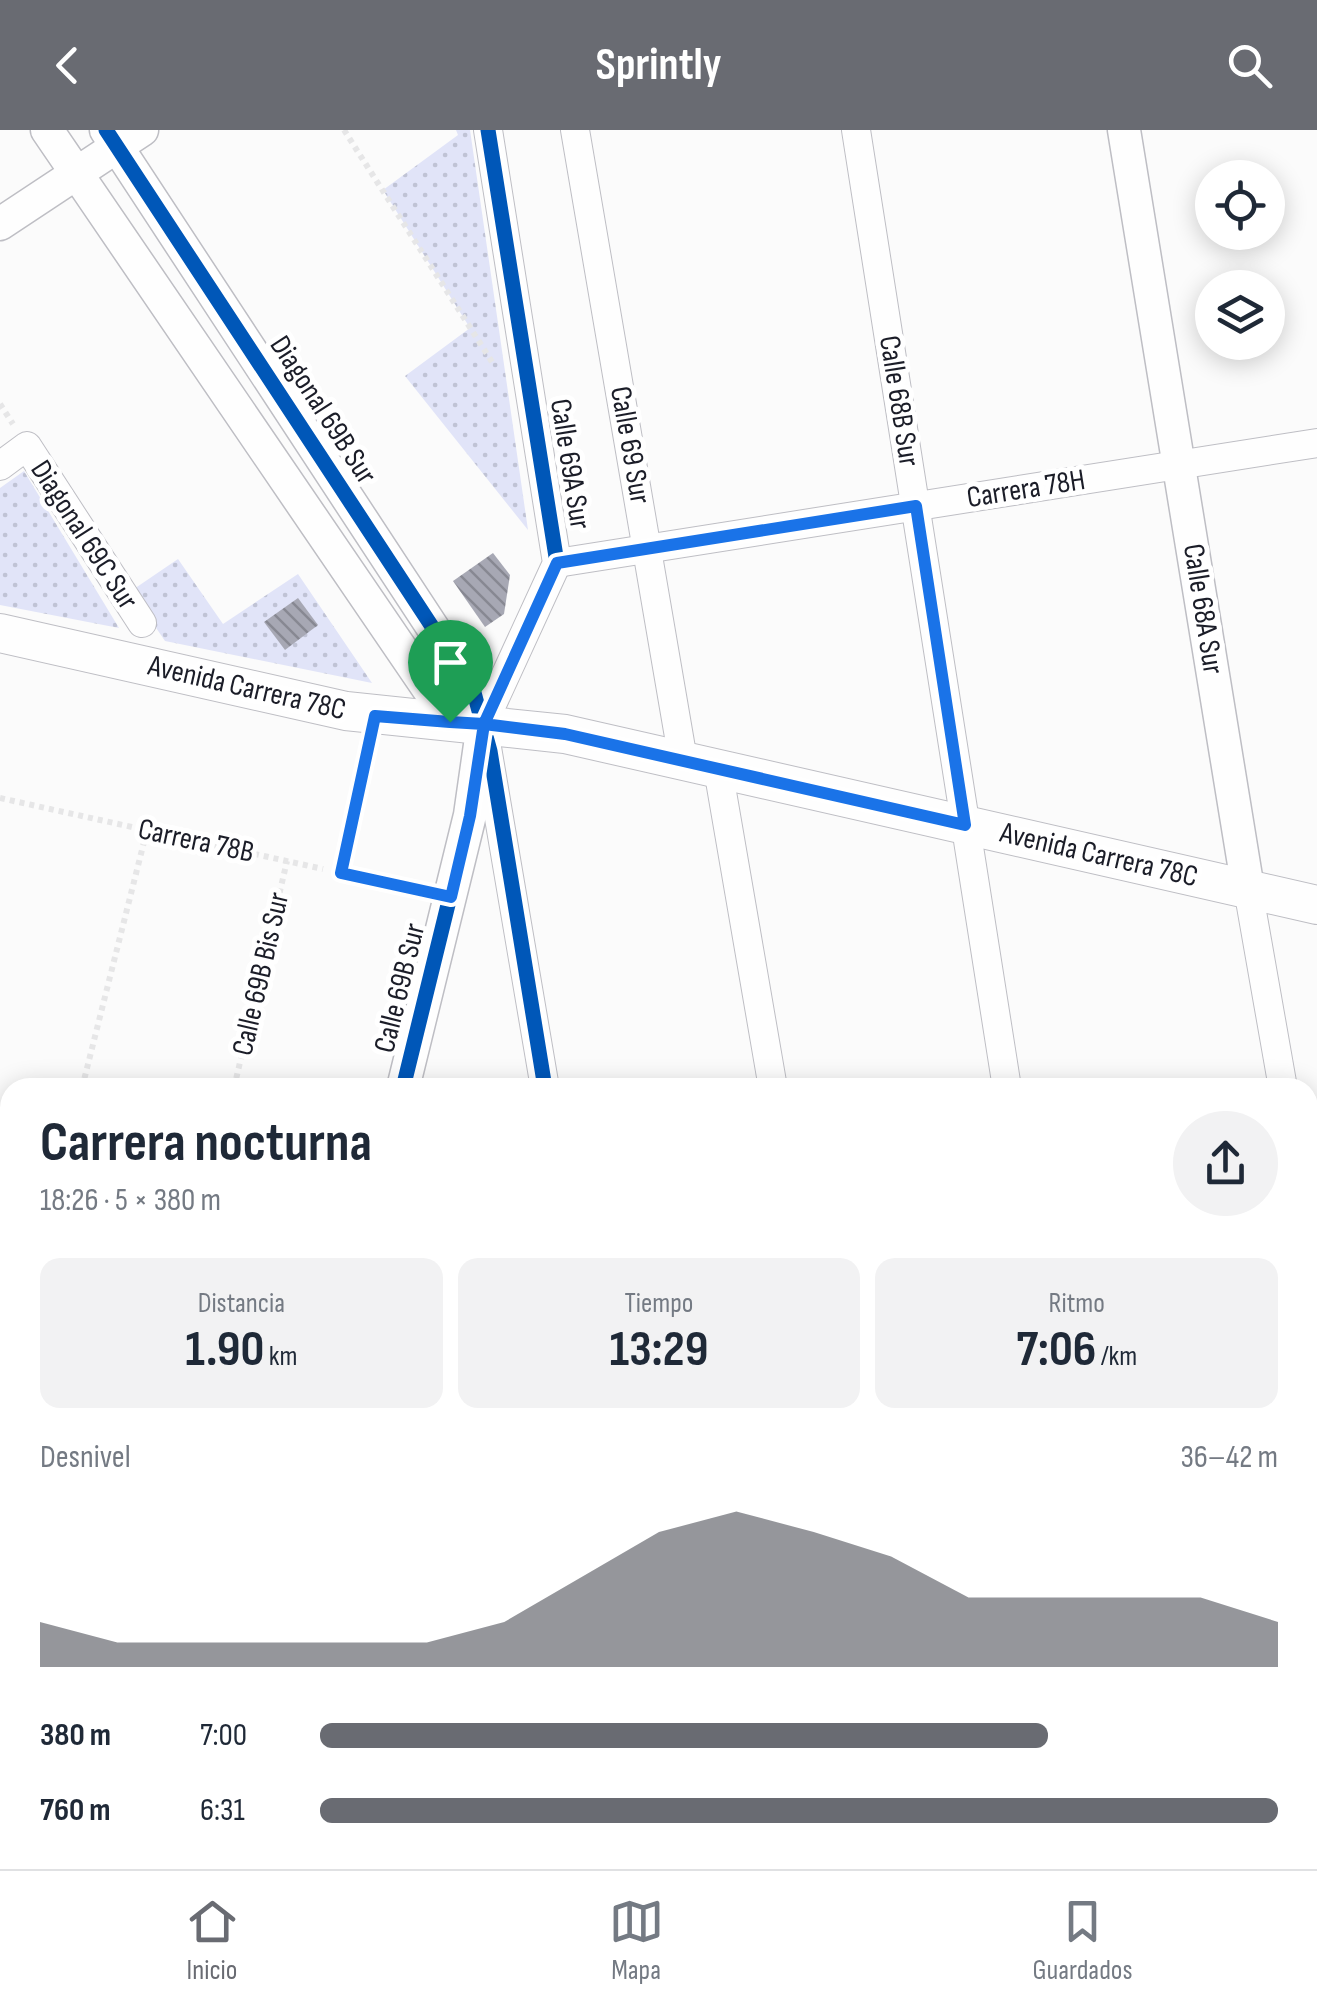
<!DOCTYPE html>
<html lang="es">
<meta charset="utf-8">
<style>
:root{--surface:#fff;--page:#f2f2f3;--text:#1f2937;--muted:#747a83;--line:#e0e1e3;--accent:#696b72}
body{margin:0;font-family:"Sofia Sans Condensed",sans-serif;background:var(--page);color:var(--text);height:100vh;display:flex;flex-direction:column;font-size:38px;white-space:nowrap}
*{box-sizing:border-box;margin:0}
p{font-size:32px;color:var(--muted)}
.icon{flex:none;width:55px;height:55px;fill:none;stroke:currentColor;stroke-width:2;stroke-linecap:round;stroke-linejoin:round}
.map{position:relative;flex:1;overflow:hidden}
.panel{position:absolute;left:0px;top:948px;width:1318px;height:792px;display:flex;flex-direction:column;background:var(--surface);border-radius:30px 30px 0 0;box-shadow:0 5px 25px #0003}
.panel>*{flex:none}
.controls{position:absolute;left:1195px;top:30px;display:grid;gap:20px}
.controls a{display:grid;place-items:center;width:90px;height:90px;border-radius:50%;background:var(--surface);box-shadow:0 5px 25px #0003;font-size:50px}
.pin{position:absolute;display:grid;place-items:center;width:85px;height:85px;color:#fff;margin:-102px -42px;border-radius:50% 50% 50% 0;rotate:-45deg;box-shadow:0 0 10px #0007}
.pin .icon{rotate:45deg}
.round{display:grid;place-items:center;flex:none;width:105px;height:105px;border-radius:52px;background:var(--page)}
.summary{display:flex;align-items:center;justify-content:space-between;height:170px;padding:0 40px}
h1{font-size:55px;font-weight:700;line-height:75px}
.metrics{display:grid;grid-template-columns:repeat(3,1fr);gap:15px;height:170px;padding:10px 40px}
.metrics div{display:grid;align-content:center;border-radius:20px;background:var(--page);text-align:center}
.metrics b{font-size:50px;font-weight:700}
.metrics small{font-size:28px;font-weight:400}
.metrics p{font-size:28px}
.chart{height:280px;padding:20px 40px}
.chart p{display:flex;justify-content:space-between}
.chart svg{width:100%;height:180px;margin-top:10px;fill:var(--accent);opacity:.7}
ul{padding:0 40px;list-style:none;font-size:32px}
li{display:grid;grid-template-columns:160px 120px 1fr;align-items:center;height:75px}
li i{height:25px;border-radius:12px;background:var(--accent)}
header{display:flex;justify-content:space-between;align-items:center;height:130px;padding:0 40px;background:var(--accent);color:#fff;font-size:45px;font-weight:700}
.tab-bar{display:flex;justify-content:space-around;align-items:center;height:140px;border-top:2px solid var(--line);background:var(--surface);font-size:28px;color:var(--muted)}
.tab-bar a{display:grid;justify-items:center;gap:5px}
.tab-bar .on{color:var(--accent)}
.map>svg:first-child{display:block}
.park{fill:url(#park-dots)}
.building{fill:url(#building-back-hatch)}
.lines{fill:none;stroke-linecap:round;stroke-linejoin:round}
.service-casing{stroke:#bebec4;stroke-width:16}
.minor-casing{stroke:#bebec4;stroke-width:30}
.tertiary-casing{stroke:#bebec4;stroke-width:35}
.secondary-casing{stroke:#bebec4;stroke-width:40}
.path{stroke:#e6e6e7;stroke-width:6;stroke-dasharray:5 5;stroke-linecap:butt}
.service{stroke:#fefefe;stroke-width:14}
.minor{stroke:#fefefe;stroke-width:28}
.tertiary{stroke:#fefefe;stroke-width:32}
.secondary{stroke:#fefefe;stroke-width:38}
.cycleway-casing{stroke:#fff;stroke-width:21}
.cycleway{stroke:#0057b8;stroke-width:15}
.route-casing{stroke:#fff;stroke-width:20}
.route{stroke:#1a73e8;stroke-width:12}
.labels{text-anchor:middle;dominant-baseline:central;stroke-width:10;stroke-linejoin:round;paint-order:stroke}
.street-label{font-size:30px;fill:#1b1d28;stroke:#fff}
</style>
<header><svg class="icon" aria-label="back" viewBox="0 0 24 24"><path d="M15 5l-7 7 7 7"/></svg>Sprintly<svg class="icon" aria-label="search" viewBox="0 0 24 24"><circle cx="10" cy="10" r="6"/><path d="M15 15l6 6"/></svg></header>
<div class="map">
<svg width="1317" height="1739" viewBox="0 0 1317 1739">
<defs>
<pattern id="park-dots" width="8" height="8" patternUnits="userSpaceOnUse" patternTransform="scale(2.5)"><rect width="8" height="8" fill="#e1e4f8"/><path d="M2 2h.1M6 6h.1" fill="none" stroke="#c0c3d5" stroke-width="1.8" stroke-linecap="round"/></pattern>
<pattern id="building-back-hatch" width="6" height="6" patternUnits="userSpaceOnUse" patternTransform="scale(2.5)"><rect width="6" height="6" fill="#a7a8b4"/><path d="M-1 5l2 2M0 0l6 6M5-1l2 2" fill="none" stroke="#878892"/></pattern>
</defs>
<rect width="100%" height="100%" fill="#fbfbfb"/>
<g class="park">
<path d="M456 0H470L528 400 405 246 470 198 383 60 458 5Z"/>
<path d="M24 341 119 498 0 475V358Z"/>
<path d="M178 429 223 494 298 444 372 553 165 511 131 461Z"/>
<path d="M1317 1305V1374L1308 1379V1311Z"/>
<path d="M620 1730H731L717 1739H605Z"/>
</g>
<g class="building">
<path d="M493 423 510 445 504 484 485 497 453 451Z"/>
<path d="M298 468 318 495 285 520 264 492Z"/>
</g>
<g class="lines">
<defs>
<path id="service" d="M341 743 374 588"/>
<g id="minor">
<path d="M488 0 557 433 483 594 545 958"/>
<path d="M575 0 683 630"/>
<path d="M856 0 1007 958"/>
<path d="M0 336 27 316 142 493"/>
<path d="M557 433 1317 313"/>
<path d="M718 639 773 958"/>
<path d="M1248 759 1283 958"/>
<path d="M1308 1098 1317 1152"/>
<path d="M1308 1288 1317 1283"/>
<path d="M1308 1398 1317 1392"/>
<path d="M0 1444 10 1446"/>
<path d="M1308 1569 1317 1571"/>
<path d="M0 1667 10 1668"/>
<path d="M422 1730 423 1739"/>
<path d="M1043 1730 1075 1739"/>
<path d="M569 1739 583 1730"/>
<path d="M749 1739 764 1730"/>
</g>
<g id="tertiary">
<path d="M47 0 451 592"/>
<path d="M106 0 473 559 483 594 470 685 403 958"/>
<path d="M1124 0 1248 759"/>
<path d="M0 94 142 0"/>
<path d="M234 1739 236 1730"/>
</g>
<path id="secondary" d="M0 503 346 581 565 604 1317 775"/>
</defs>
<use href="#service" class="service-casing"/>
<use href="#minor" class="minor-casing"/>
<use href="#tertiary" class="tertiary-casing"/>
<use href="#secondary" class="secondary-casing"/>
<g class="path">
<path d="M344 0 494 235"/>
<path d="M0 274 13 294"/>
<path d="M0 668 323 739"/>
<path d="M359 747 421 760"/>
<path d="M82 958 147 700"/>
<path d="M234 958 287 731"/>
<path d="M0 1210 10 1213"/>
</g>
<use href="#service" class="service"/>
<use href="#minor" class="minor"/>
<use href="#tertiary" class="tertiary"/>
<use href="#secondary" class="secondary"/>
<defs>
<g id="cycleway">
<path d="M106 0 473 559 490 621 545 958"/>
<path d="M403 958 470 685 483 594 557 433 488 0"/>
</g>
</defs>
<use href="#cycleway" class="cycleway-casing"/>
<use href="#cycleway" class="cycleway"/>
</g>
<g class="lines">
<defs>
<path id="route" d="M450 592 375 586 341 743 451 767 470 686 484 594 565 604 965 695 916 376 557 433 484 594 450 592"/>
</defs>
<use href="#route" class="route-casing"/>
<use href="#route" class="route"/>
</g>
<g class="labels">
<g class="street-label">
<text transform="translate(899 271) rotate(81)">Calle 68B Sur</text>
<text transform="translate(323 280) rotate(57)">Diagonal 69B Sur</text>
<text transform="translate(630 315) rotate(80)">Calle 69 Sur</text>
<text transform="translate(570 334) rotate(81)">Calle 69A Sur</text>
<text transform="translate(1026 359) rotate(-9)">Carrera 78H</text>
<text transform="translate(84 405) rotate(57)">Diagonal 69C Sur</text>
<text transform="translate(1203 479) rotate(81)">Calle 68A Sur</text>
<text transform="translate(247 558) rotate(13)">Avenida Carrera 78C</text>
<text transform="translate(196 711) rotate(12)">Carrera 78B</text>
<text transform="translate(1099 725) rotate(13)">Avenida Carrera 78C</text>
<text transform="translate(261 844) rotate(-77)">Calle 69B Bis Sur</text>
<text transform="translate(400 858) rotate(-76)">Calle 69B Sur</text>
</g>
</g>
</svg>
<div class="controls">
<a><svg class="icon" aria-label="locate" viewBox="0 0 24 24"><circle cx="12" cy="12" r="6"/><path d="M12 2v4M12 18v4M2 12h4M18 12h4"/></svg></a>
<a><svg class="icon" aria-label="layers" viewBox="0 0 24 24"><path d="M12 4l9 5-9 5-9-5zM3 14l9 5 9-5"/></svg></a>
</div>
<div class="pin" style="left:450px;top:592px;background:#1e9e55"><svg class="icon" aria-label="arrive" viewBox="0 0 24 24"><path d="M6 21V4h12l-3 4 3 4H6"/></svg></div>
<section class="panel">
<div class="summary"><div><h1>Carrera nocturna</h1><p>18:26 · 5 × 380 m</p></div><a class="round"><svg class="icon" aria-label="share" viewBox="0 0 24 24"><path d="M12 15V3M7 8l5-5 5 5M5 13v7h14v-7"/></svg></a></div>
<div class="metrics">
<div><p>Distancia</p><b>1.90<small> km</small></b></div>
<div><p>Tiempo</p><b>13:29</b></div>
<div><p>Ritmo</p><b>7:06<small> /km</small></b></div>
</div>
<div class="chart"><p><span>Desnivel</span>36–42 m</p>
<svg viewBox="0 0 160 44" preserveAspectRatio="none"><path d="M0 44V33L10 38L20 38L30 38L40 38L50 38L60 33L70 22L80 11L90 6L100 11L110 17L120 27L130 27L140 27L150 27L160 33V44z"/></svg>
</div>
<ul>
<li><b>380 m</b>7:00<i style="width:76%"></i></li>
<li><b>760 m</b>6:31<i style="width:100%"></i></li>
</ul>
</section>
</div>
<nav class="tab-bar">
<a class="on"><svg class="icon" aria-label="home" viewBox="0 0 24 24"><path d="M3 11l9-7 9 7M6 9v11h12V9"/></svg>Inicio</a>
<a><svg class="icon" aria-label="map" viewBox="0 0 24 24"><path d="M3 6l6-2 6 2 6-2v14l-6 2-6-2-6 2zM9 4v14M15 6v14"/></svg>Mapa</a>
<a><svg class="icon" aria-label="saved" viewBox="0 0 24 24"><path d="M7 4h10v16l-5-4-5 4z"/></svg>Guardados</a>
</nav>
